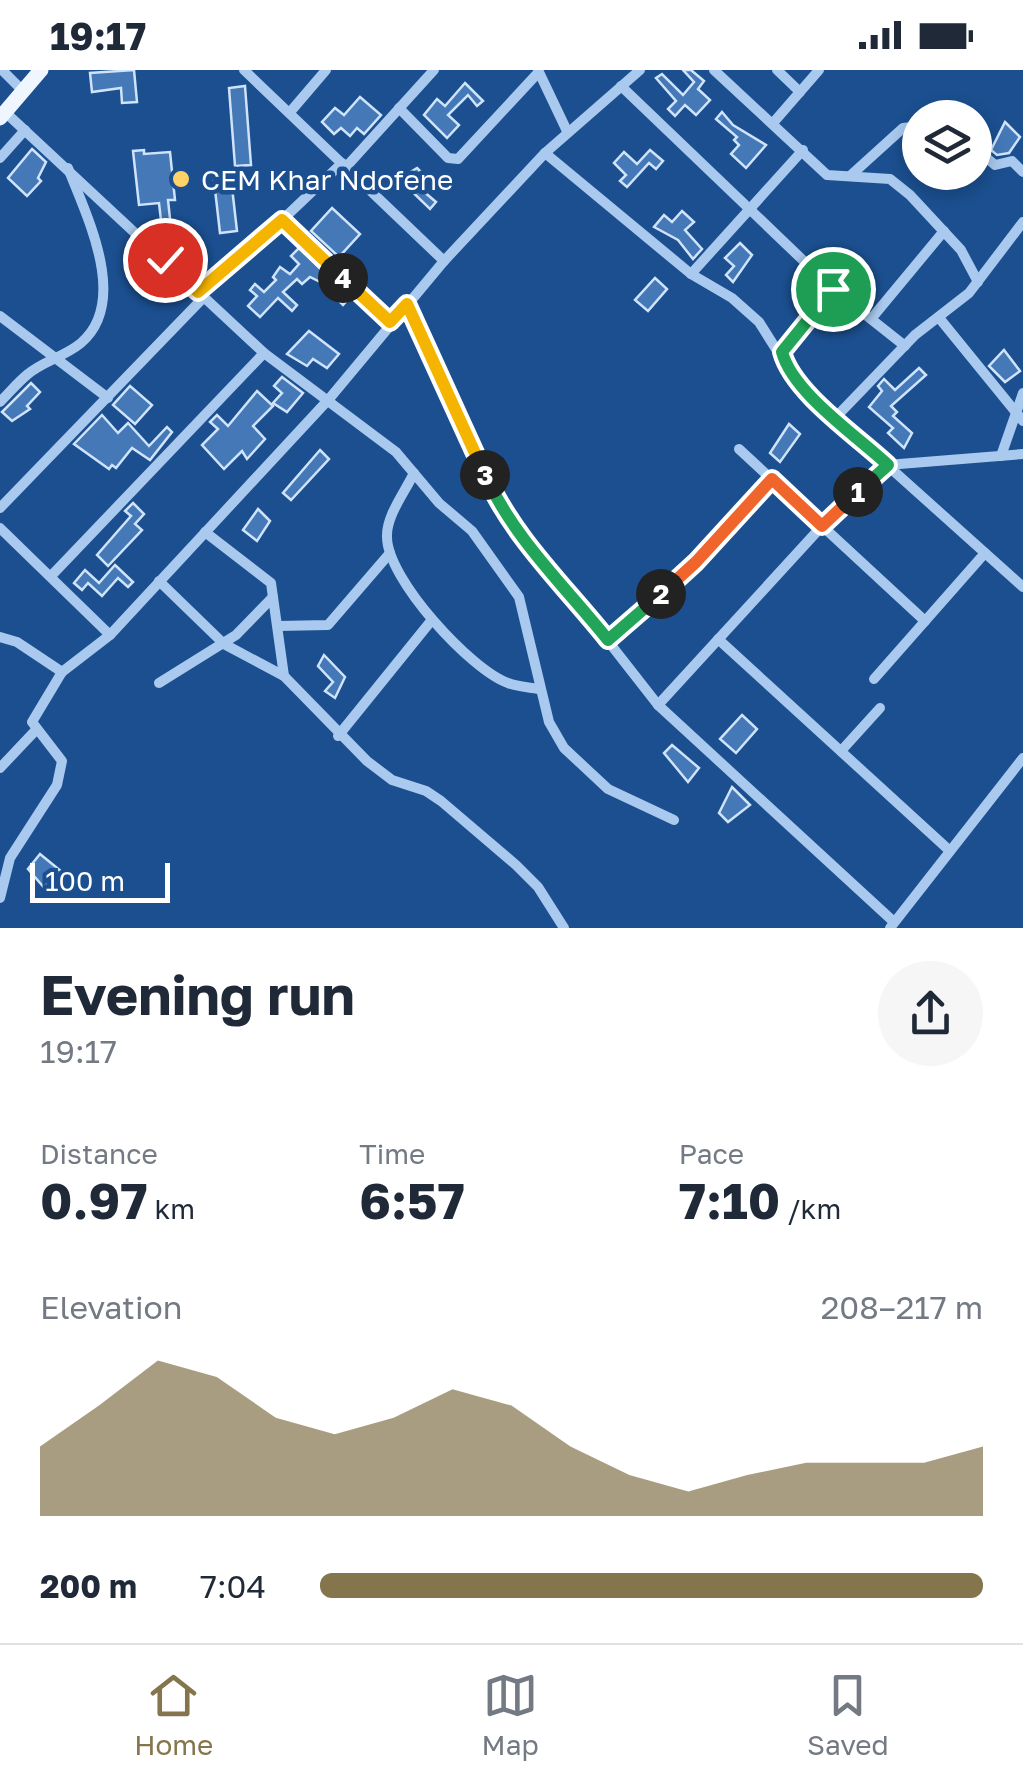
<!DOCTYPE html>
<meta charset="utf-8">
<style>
:root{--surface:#fff;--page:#f6f6f7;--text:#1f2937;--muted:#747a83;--line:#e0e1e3;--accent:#84754c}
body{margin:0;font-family:"Golos Text",sans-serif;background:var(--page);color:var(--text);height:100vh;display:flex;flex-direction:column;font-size:38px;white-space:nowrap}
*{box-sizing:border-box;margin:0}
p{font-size:32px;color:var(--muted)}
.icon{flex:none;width:55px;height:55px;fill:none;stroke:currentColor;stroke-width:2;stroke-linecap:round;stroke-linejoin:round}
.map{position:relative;height:858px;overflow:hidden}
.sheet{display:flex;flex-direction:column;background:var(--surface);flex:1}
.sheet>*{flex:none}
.tools{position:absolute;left:902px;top:30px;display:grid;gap:20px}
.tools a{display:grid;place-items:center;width:90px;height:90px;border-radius:50%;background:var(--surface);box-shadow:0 5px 15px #0003;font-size:50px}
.scale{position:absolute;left:30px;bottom:25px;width:140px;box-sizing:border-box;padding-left:10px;border:5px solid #fff;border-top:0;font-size:28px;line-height:35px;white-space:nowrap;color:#fff;-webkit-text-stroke:8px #1b4f8f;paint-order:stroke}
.pin{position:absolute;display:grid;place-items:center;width:85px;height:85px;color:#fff;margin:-42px;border:5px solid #fff;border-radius:50%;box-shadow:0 2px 10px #0007}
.km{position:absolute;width:50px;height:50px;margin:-25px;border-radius:50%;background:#222;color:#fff;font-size:28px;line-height:50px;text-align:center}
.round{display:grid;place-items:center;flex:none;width:105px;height:105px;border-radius:52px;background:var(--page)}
.headline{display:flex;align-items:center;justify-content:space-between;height:170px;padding:0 40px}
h1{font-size:55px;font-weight:700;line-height:75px}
.figures{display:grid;grid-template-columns:repeat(3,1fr);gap:15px;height:170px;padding:10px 40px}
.figures div{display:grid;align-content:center}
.figures b{font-size:50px;font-weight:700}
.figures small{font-size:28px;font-weight:400}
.figures p{font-size:28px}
.chart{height:280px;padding:20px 40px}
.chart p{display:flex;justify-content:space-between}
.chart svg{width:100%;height:180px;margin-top:10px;fill:var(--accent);opacity:.7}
ul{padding:0 40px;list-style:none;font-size:32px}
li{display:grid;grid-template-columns:160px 120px 1fr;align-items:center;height:75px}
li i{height:25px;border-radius:12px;background:var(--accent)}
.status{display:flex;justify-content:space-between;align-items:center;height:70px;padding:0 50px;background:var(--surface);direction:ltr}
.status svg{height:28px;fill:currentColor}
.tabs{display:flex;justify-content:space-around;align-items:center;height:140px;border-top:2px solid var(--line);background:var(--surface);font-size:28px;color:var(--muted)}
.tabs a{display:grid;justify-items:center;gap:5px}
.tabs .selected{color:var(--accent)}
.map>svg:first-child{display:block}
.building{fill:#4478b7;stroke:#cfe3fa;stroke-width:2.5}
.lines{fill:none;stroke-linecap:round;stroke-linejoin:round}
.street{stroke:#a9c9ee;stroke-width:10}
.primary{stroke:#f0f6ff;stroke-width:15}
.split-1-casing{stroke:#fff;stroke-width:20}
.split-2-casing{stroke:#fff;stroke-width:20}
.split-3-casing{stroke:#fff;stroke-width:20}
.split-4-casing{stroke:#fff;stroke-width:20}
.split-5-casing{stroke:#fff;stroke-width:20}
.split-1{stroke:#22a559;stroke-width:12}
.split-2{stroke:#f0652b;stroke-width:12}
.split-3{stroke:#22a559;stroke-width:12}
.split-4{stroke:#f5b400;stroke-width:12}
.split-5{stroke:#f5b400;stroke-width:12}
.poi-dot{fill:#ffd166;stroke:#1b4f8f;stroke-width:4}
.labels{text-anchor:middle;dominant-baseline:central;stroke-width:9;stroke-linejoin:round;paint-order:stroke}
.poi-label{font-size:28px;fill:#fff;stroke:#1b4f8f;text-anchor:start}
</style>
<div class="status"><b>19:17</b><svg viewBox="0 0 49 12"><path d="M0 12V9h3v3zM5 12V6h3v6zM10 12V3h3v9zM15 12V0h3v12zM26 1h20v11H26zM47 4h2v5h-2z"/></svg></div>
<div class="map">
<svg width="1023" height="858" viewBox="0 0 1023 858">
<rect width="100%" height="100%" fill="#1b4f8f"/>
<g class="building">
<path d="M134 0 137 32 122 33 121 18 92 22 90 3Z"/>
<path d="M683 0H691L704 11 698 19 710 30 696 45 685 35 675 46 668 39 676 31 656 8 662 4 683 25 694 12Z"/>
<path d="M465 13 483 31 477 36 468 25 448 45 459 55 447 68 424 45 437 29 445 36Z"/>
<path d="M245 16 251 95 235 96 229 18Z"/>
<path d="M360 27 381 45 364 64 357 58 350 66 341 58 334 64 322 52 335 38 344 45Z"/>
<path d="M722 42 733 55 766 75 746 98 731 84 739 75 734 70 737 67 716 49Z"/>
<path d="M1005 52 1020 67 1009 83 997 85 991 80Z"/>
<path d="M32 79 46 92 38 108 41 111 27 126 8 108Z"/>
<path d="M144 80V84L170 82 175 130H168L171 158 162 159 159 133 139 135 133 81Z"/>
<path d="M650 80 663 91 656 99 649 93 627 117 620 111 626 105 614 93 624 82 637 94Z"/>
<path d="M417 98 424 105 416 115 436 132 430 139 399 109Z"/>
<path d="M230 100 237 161 220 163 213 102Z"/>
<path d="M332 138 360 164 339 187 311 161Z"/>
<path d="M682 141 694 152 685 160 702 179 693 189 678 170 654 157 664 145 672 152Z"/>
<path d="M740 173 752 185 733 212 726 205 734 196 725 188Z"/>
<path d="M299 178 350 227 343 235 320 212 310 207 302 214 297 209 283 222 297 235 292 241 278 228 260 247 248 236 257 226 250 220 255 214 264 222 276 210 273 207 280 197 290 204 299 194 291 186Z"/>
<path d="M655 208 667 219 648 241 635 230Z"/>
<path d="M309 261 339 284 327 298 313 289 307 296 287 284Z"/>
<path d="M1004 280 1020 301 1005 312 989 296Z"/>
<path d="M919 298 926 305 891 336 897 342 893 346 912 363 904 378 888 363 893 358 869 337 882 321 878 316 884 309 895 320Z"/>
<path d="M282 307 303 323 287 342 273 333 282 323 274 316Z"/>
<path d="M31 313 40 322 27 336 30 339 12 351 2 342Z"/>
<path d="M130 316 152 335 135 354 113 335Z"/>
<path d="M257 321 273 336 253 356 265 369 247 389 242 381 224 399 202 375 218 359 210 352 217 345 228 356Z"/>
<path d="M102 345 118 363 128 353 149 376 167 357 172 362 150 390 132 378 116 398 112 395 109 399 74 374Z"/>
<path d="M789 354 800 364 780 392 770 383Z"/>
<path d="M320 380 329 389 291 430 283 423Z"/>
<path d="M133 433 144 444 135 454 142 460 108 496 97 485 131 446 125 441Z"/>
<path d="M258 439 270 451 257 471 243 460Z"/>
<path d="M115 495 133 512 128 517 118 508 102 526 88 513 82 520 74 513 85 500 99 513Z"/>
<path d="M324 585 345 607 335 628 325 621 333 612 318 596Z"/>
<path d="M742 645 757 659 736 683 720 669Z"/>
<path d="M672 675 699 698 688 712 664 683Z"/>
<path d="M732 717 750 735 728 752 719 743Z"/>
<path d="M40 784 62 802 47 821 28 799Z"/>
</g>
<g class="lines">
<g class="street">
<path d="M2 0 23 21"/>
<path d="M244 0 444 191"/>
<path d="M538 0 567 61"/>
<path d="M714 0 827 105 890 109 910 125 961 180 978 212"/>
<path d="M777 0 800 22"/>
<path d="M621 16 833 219 905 276"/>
<path d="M399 38 448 88 458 89 536 5"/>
<path d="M291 41 326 0"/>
<path d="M5 42 264 283 396 382 439 433 472 461 519 527 549 652 564 678 608 719 674 750"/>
<path d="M773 53 819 0"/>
<path d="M975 78 995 95 1012 91 1023 102"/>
<path d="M545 83 691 204 732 228 759 252 800 317 1023 517"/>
<path d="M0 88 25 60"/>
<path d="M342 93 282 150 390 253"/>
<path d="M346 97 434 0"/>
<path d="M850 106 903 58 920 56"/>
<path d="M691 204 803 80"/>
<path d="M198 221 282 150"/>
<path d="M407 234 498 434 550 506 597 557 658 635 894 852"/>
<path d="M0 246 108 328"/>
<path d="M871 249 944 161"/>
<path d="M940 249 1023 351"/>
<path d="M782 282 833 219"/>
<path d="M0 332C9 323 18 312 28 304 43 291 64 287 81 273 130 231 86 145 68 98"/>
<path d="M836 347 915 265 969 223 1023 152"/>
<path d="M739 379 925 551"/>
<path d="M1001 386 1023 323"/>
<path d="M414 403C405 422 386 446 387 467 387 509 471 600 508 613 518 617 529 617 539 619"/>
<path d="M0 438 204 227"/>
<path d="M0 458 110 565"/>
<path d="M205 462 271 513 284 606"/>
<path d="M52 505 264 283"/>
<path d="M159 511 224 574 284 606 367 691 392 710 426 721 441 731 516 795 538 817 564 858"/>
<path d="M278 556 328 555 390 483"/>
<path d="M0 567 17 572 62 602 110 565 329 329 444 191 545 83 640 0"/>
<path d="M718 569 950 781"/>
<path d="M608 571 696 492 772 409"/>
<path d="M874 609 985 483"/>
<path d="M159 613 236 565 273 527"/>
<path d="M658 635 822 456 887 395 1023 384"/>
<path d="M338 666 431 551"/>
<path d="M841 681 880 638"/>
<path d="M0 698 35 661"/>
<path d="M0 828 10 788 57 715 62 691 32 652 62 602"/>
<path d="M890 858 1023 688"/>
</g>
<path class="primary" d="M0 48 41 0"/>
</g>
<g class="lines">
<defs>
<path id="split-1" d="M833 219 782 282C793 323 856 365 888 395L858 422"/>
<path id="split-2" d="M661 524 696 492 772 409 822 456 858 422"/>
<path id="split-3" d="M485 405C515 470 564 515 608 570L661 524"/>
<path id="split-4" d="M343 208 390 252 407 234 485 405"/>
<path id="split-5" d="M165 190 198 222 282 150 343 208"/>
</defs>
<use href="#split-1" class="split-1-casing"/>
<use href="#split-2" class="split-2-casing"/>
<use href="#split-3" class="split-3-casing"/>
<use href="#split-4" class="split-4-casing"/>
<use href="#split-5" class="split-5-casing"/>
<use href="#split-1" class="split-1"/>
<use href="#split-2" class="split-2"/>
<use href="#split-3" class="split-3"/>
<use href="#split-4" class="split-4"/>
<use href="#split-5" class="split-5"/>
</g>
<circle class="poi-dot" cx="181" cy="109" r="10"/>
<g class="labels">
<g class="poi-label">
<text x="201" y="109">CEM Khar Ndofene</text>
</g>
</g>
</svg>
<div class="tools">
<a><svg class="icon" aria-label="layers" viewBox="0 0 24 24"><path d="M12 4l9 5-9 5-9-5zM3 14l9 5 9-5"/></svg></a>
</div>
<div class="scale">100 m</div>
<div class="pin" style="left:833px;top:219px;background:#1e9e55"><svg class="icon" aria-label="arrive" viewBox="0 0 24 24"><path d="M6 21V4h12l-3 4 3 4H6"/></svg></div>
<div class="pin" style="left:165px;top:190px;background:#d93025"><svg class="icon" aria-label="check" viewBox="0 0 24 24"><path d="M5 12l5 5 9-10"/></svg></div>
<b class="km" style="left:858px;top:422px">1</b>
<b class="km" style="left:661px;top:524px">2</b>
<b class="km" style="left:485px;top:405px">3</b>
<b class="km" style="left:343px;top:208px">4</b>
</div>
<section class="sheet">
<div class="headline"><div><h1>Evening run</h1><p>19:17</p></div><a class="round"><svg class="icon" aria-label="share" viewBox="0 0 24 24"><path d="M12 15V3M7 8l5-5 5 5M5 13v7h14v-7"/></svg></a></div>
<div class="figures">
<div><p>Distance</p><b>0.97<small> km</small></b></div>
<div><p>Time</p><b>6:57</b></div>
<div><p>Pace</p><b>7:10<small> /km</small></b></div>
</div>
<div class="chart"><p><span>Elevation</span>208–217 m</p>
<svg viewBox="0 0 160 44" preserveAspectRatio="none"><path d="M0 44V27L10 17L20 6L30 10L40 20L50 24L60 20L70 13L80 17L90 27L100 34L110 38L120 34L130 31L140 31L150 31L160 27V44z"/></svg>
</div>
<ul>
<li><b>200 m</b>7:04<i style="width:100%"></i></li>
</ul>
</section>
<nav class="tabs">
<a class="selected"><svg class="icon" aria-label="home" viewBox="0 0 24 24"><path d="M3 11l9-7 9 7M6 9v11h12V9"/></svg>Home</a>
<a><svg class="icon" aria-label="map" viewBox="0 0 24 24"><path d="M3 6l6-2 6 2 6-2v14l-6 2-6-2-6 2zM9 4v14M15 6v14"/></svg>Map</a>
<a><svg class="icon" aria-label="saved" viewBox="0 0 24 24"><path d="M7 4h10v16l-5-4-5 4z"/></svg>Saved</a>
</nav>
